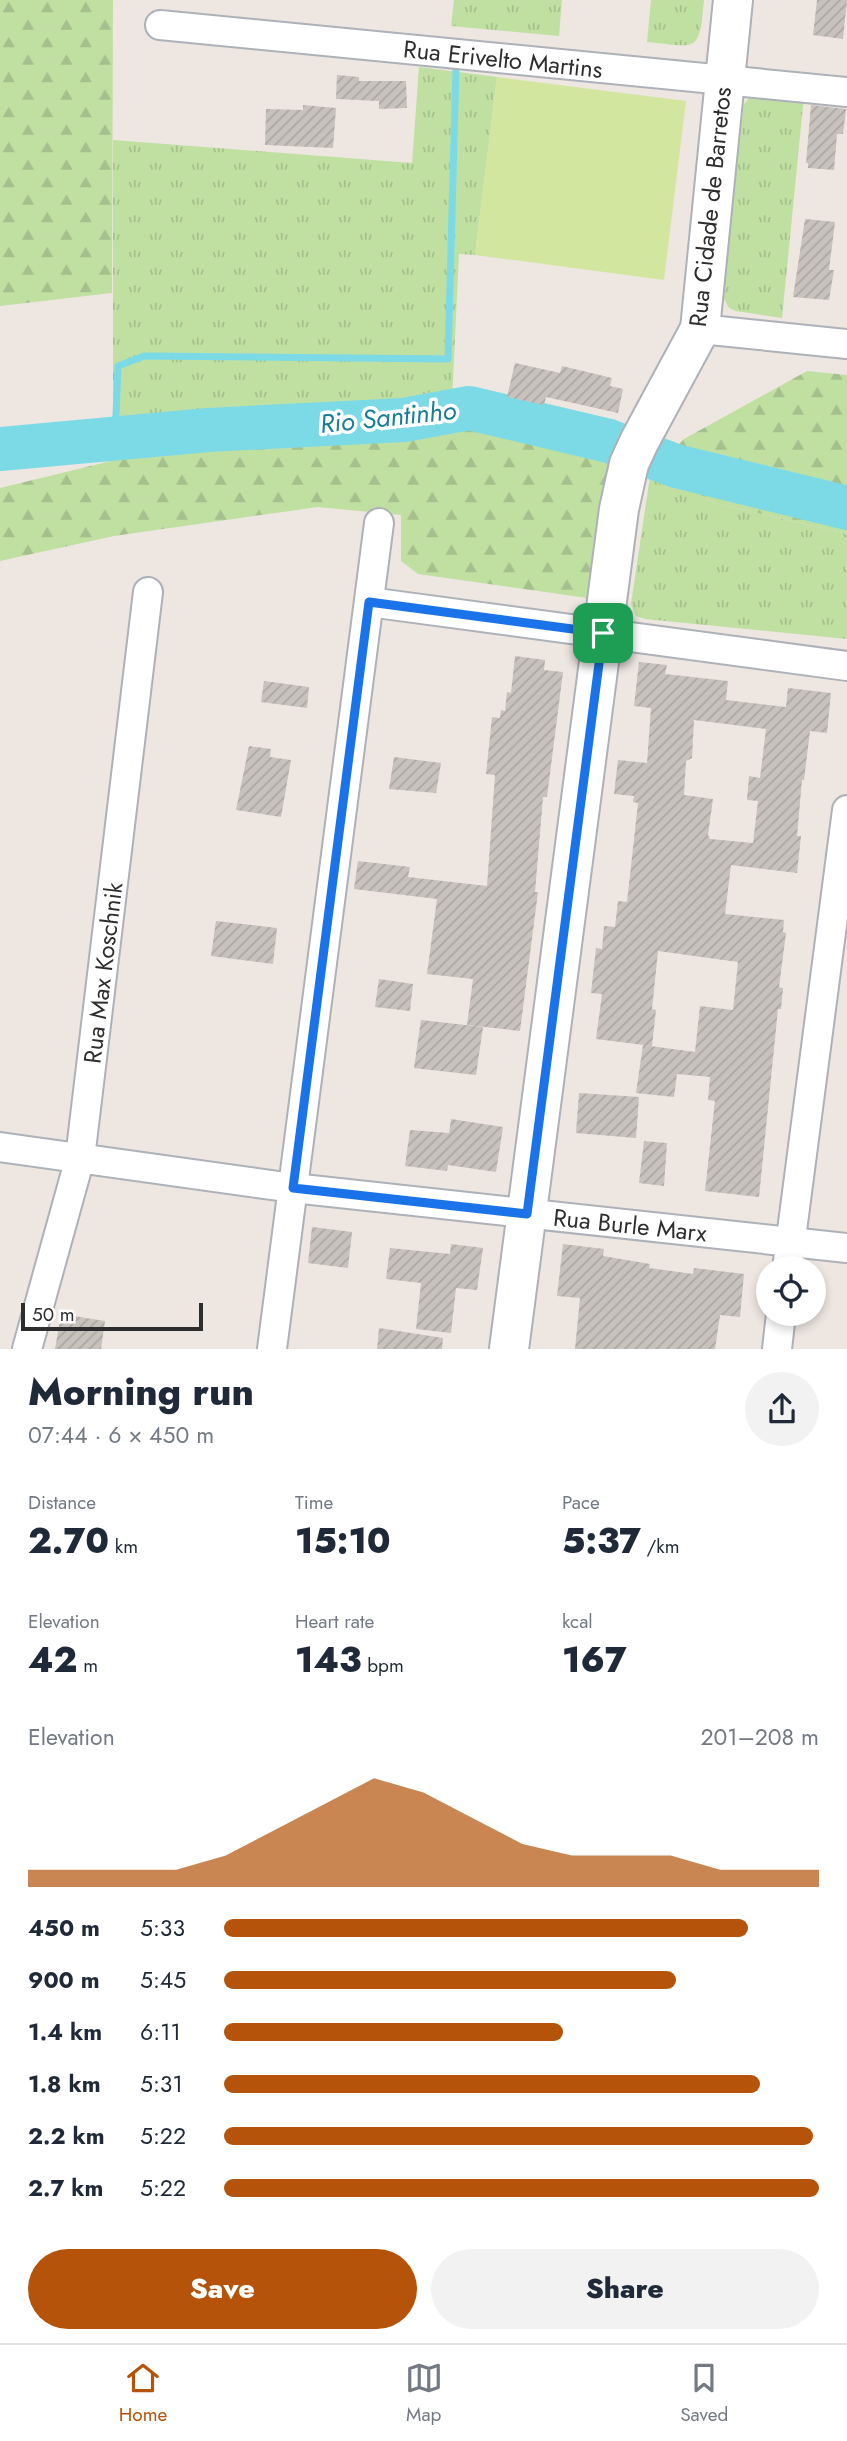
<!DOCTYPE html>
<meta charset="utf-8">
<style>
:root{--surface:#fff;--page:#f2f2f3;--text:#1f2937;--muted:#747a83;--line:#e0e1e3;--accent:#b45309}
body{margin:0;font-family:Jost,sans-serif;background:var(--page);color:var(--text);height:100vh;display:flex;flex-direction:column;font-size:26px;white-space:nowrap}
*{box-sizing:border-box;margin:0}
p{font-size:23px;color:var(--muted)}
.icon{flex:none;width:38px;height:38px;fill:none;stroke:currentColor;stroke-width:2;stroke-linecap:round;stroke-linejoin:round}
.map{position:relative;height:1349px;overflow:hidden}
.side{display:flex;flex-direction:column;background:var(--surface);flex:1}
.side>*{flex:none}
.fabs{position:absolute;left:756px;top:1256px;display:grid;gap:14px}
.fabs a{display:grid;place-items:center;width:70px;height:70px;border-radius:50%;background:var(--surface);box-shadow:0 4px 10px #0003;font-size:35px}
.scale{position:absolute;left:21px;bottom:18px;width:182px;box-sizing:border-box;padding-left:7px;border:4px solid #2d2d2d;border-top:0;font-size:19px;line-height:24px;white-space:nowrap;color:#2d2d2d;-webkit-text-stroke:5px #fff;paint-order:stroke}
.pin{position:absolute;display:grid;place-items:center;width:60px;height:60px;color:#fff;margin:-30px;border-radius:14px;box-shadow:0 4px 10px #0006}
.round{display:grid;place-items:center;flex:none;width:74px;height:74px;border-radius:37px;background:var(--page)}
.head{display:flex;align-items:center;justify-content:space-between;height:119px;padding:0 28px}
h1{font-size:38px;font-weight:800;line-height:52px}
.figures{display:grid;grid-template-columns:repeat(3,1fr);gap:10px;height:119px;padding:7px 28px}
.figures div{display:grid;align-content:center}
.figures b{font-size:35px;font-weight:800}
.figures small{font-size:19px;font-weight:400}
.figures p{font-size:19px}
.chart{height:196px;padding:14px 28px}
.chart p{display:flex;justify-content:space-between}
.chart svg{width:100%;height:126px;margin-top:7px;fill:var(--accent);opacity:.7}
.button{display:flex;gap:14px;margin-top:auto;padding:14px 28px}
.button a{flex:1;height:80px;border-radius:42px;background:var(--accent);color:#fff;font-size:28px;font-weight:800;line-height:80px;text-align:center}
.button a+a{background:var(--page);color:var(--text)}
ul{padding:0 28px;list-style:none;font-size:23px}
li{display:grid;grid-template-columns:112px 84px 1fr;align-items:center;height:52px}
li i{height:18px;border-radius:9px;background:var(--accent)}
.tab-bar{display:flex;justify-content:space-around;align-items:center;height:98px;border-top:2px solid var(--line);background:var(--surface);font-size:19px;color:var(--muted)}
.tab-bar a{display:grid;justify-items:center;gap:4px}
.tab-bar .active{color:var(--accent)}
.map>svg:first-child{display:block}
.grass{fill:url(#grass-tufts)}
.forest{fill:url(#forest-firs)}
.pitch{fill:#d2e69f}
.lines{fill:none;stroke-linecap:round;stroke-linejoin:round}
.stream{stroke:#7cdae7;stroke-width:7}
.river{stroke:#7cdae7;stroke-width:44}
.building{fill:url(#building-hatch);fill-rule:evenodd}
.street-casing{stroke:#adb1b8;stroke-width:32}
.secondary-casing{stroke:#adb1b8;stroke-width:42}
.street{stroke:#fff;stroke-width:28}
.secondary{stroke:#fff;stroke-width:38}
.route-casing{stroke:#fff;stroke-width:14}
.route{stroke:#1a73e8;stroke-width:9}
.labels{text-anchor:middle;dominant-baseline:central;stroke-width:7;stroke-linejoin:round;paint-order:stroke}
.street-label{font-size:24px;fill:#2d2d2d;stroke:#fff}
.water-label{font-size:26px;font-style:italic;fill:#177e98;stroke:#fff}
</style>
<div class="map">
<svg width="847" height="1349" viewBox="0 0 847 1349">
<defs>
<pattern id="grass-tufts" width="24" height="20" patternUnits="userSpaceOnUse" patternTransform="scale(1.75)"><rect width="24" height="20" fill="#c0e0a2"/><path d="M3 7l-1-3M5 7V3M7 7l1-3M15 17l-1-3M17 17v-4M19 17l1-3" fill="none" stroke="#a5c08c"/></pattern>
<pattern id="forest-firs" width="22" height="20" patternUnits="userSpaceOnUse" patternTransform="scale(1.75)"><rect width="22" height="20" fill="#c0e0a2"/><path d="M5 1l3.5 6h-7zM16 11l3.5 6h-7z" fill="#a5c08c"/></pattern>
<pattern id="building-hatch" width="6" height="6" patternUnits="userSpaceOnUse" patternTransform="scale(1.75)"><rect width="6" height="6" fill="#c7c2bc"/><path d="M-1 1l2-2M0 6l6-6M5 7l2-2" fill="none" stroke="#aba7a2"/></pattern>
</defs>
<rect width="100%" height="100%" fill="#eee6e1"/>
<g class="grass">
<path d="M454 0H562L559 36 451 26Z"/>
<path d="M651 0H704C699 54 698 47 647 42Z"/>
<path d="M419 67 497 77 475 255 459 254 452 400 416 407H380L237 420 200 417 113 427V140L412 163Z"/>
<path d="M752 95 804 96 782 318 736 311 729 308 723 297 743 110 744 104Z"/>
<path d="M654 469 715 503 847 534V639L645 619 636 616 631 604 650 476Z"/>
</g>
<g class="forest">
<path d="M0 0H113L112 293 0 306Z"/>
<path d="M807 371 847 375V534L715 503 654 469 684 439Z"/>
<path d="M468 419 610 453 587 598 418 574 401 561V515L318 507 114 536 0 561V488L119 459Z"/>
</g>
<path class="pitch" d="M497 77 686 101 664 280 475 255Z"/>
<g class="lines">
<path class="stream" d="M115 439 118 366 144 356 448 359 456 67"/>
<path class="river" d="M0 449 208 430 404 420 469 408 609 441 676 466 847 508"/>
</g>
<g class="building">
<path d="M817 0H847L843 39 813 35Z"/>
<path d="M337 75 359 77V81H406L407 108 379 109V101L336 99Z"/>
<path d="M303 105 336 108 333 148 265 145 266 109 303 110Z"/>
<path d="M811 105 846 109 843 134H837L834 170 808 168V163H806Z"/>
<path d="M805 219 835 222 829 270H834L829 300 793 297Z"/>
<path d="M515 363 560 373 562 366 612 378 610 386 623 389 618 413 546 397 544 405 507 397Z"/>
<path d="M515 656 545 660 544 670 563 672 547 797H543L535 892H538L520 1031 467 1025 473 979 427 974 437 899 354 889 358 861 410 867 408 877 487 886 495 775 486 774 492 717 500 718 501 710 505 711 507 692 511 693Z"/>
<path d="M639 662 667 665 665 674 728 681 726 700 786 707 788 688 831 693 827 733 810 731 804 780H802L797 836H801L797 873 731 865 725 914 784 920 783 932 786 933 779 987 783 988 781 1009H778L759 1197 705 1191 715 1101 708 1100 710 1077 677 1074 674 1097 636 1093 643 1045 695 1052 700 1006 733 1010 738 962 658 951 652 1009 656 1010 652 1046 596 1039 602 994 591 993 596 948 602 949 604 926 615 927 618 901 627 902 638 803 633 802 634 796 614 794 618 760 647 763 651 708 634 706ZM694 720 766 729 760 778 749 776 747 800 758 801 753 843 710 839 708 835 713 799 684 795 686 761 692 758Z"/>
<path d="M264 681 309 687 307 708 261 702Z"/>
<path d="M249 746 271 749 270 757 291 760 281 817 236 810Z"/>
<path d="M394 757 441 763 436 793 389 789Z"/>
<path d="M216 921 277 928 273 964 211 956Z"/>
<path d="M379 979 413 984 410 1011 375 1007Z"/>
<path d="M421 1020 483 1027 476 1075 414 1068Z"/>
<path d="M579 1093 639 1097 636 1138 576 1133Z"/>
<path d="M451 1119 503 1127 496 1172 448 1165 447 1171 405 1166 410 1130 449 1133Z"/>
<path d="M644 1141 667 1143 664 1186 639 1183Z"/>
<path d="M312 1227 352 1232 348 1268 308 1263Z"/>
<path d="M451 1244 483 1248 477 1290 456 1288 451 1333 416 1329 421 1283 386 1279 390 1248 450 1254Z"/>
<path d="M563 1244 604 1249 603 1256 650 1264 649 1268 693 1274 694 1268 744 1274 740 1317 720 1315 715 1349H575L580 1298 557 1296Z"/>
<path d="M61 1314 105 1321 101 1349H55Z"/>
<path d="M379 1328 443 1338 442 1349H377Z"/>
</g>
<g class="lines">
<defs>
<g id="street">
<path d="M160 25 847 92"/>
<path d="M700 329 847 344"/>
<path d="M369 602 847 666"/>
<path d="M0 1147 293 1188 847 1248"/>
<path d="M787 1269 847 810"/>
<path d="M27 1349 80 1158 148 592"/>
<path d="M272 1349 379 523"/>
<path d="M777 1349 781 1314"/>
</g>
<path id="secondary" d="M509 1349 619 509 629 464 639 442 700 329 733 0"/>
</defs>
<use href="#street" class="street-casing"/>
<use href="#secondary" class="secondary-casing"/>
<use href="#street" class="street"/>
<use href="#secondary" class="secondary"/>
</g>
<g class="lines">
<defs>
<path id="route" d="M369 602 603 633 527 1214 293 1188Z"/>
</defs>
<use href="#route" class="route-casing"/>
<use href="#route" class="route"/>
</g>
<g class="labels">
<g class="street-label">
<text transform="translate(503 59) rotate(6)">Rua Erivelto Martins</text>
<text transform="translate(710 207) rotate(-84)">Rua Cidade de Barretos</text>
<text transform="translate(103 973) rotate(-83)">Rua Max Koschnik</text>
<text transform="translate(630 1225) rotate(6)">Rua Burle Marx</text>
</g>
<g class="water-label">
<text transform="translate(388 417) rotate(-6)">Rio Santinho</text>
</g>
</g>
</svg>
<div class="fabs">
<a><svg class="icon" aria-label="locate" viewBox="0 0 24 24"><circle cx="12" cy="12" r="6"/><path d="M12 2v4M12 18v4M2 12h4M18 12h4"/></svg></a>
</div>
<div class="scale">50 m</div>
<div class="pin" style="left:603px;top:633px;background:#1e9e55"><svg class="icon" aria-label="arrive" viewBox="0 0 24 24"><path d="M6 21V4h12l-3 4 3 4H6"/></svg></div>
</div>
<section class="side">
<div class="head"><div><h1>Morning run</h1><p>07:44 · 6 × 450 m</p></div><a class="round"><svg class="icon" aria-label="share" viewBox="0 0 24 24"><path d="M12 15V3M7 8l5-5 5 5M5 13v7h14v-7"/></svg></a></div>
<div class="figures">
<div><p>Distance</p><b>2.70<small> km</small></b></div>
<div><p>Time</p><b>15:10</b></div>
<div><p>Pace</p><b>5:37<small> /km</small></b></div>
</div>
<div class="figures">
<div><p>Elevation</p><b>42<small> m</small></b></div>
<div><p>Heart rate</p><b>143<small> bpm</small></b></div>
<div><p>kcal</p><b>167</b></div>
</div>
<div class="chart"><p><span>Elevation</span>201–208 m</p>
<svg viewBox="0 0 160 44" preserveAspectRatio="none"><path d="M0 44V38L10 38L20 38L30 38L40 33L50 24L60 15L70 6L80 11L90 20L100 29L110 33L120 33L130 33L140 38L150 38L160 38V44z"/></svg>
</div>
<ul>
<li><b>450 m</b>5:33<i style="width:88%"></i></li>
<li><b>900 m</b>5:45<i style="width:76%"></i></li>
<li><b>1.4 km</b>6:11<i style="width:57%"></i></li>
<li><b>1.8 km</b>5:31<i style="width:90%"></i></li>
<li><b>2.2 km</b>5:22<i style="width:99%"></i></li>
<li><b>2.7 km</b>5:22<i style="width:100%"></i></li>
</ul>
<div class="button"><a>Save</a><a>Share</a></div>
</section>
<nav class="tab-bar">
<a class="active"><svg class="icon" aria-label="home" viewBox="0 0 24 24"><path d="M3 11l9-7 9 7M6 9v11h12V9"/></svg>Home</a>
<a><svg class="icon" aria-label="map" viewBox="0 0 24 24"><path d="M3 6l6-2 6 2 6-2v14l-6 2-6-2-6 2zM9 4v14M15 6v14"/></svg>Map</a>
<a><svg class="icon" aria-label="saved" viewBox="0 0 24 24"><path d="M7 4h10v16l-5-4-5 4z"/></svg>Saved</a>
</nav>
